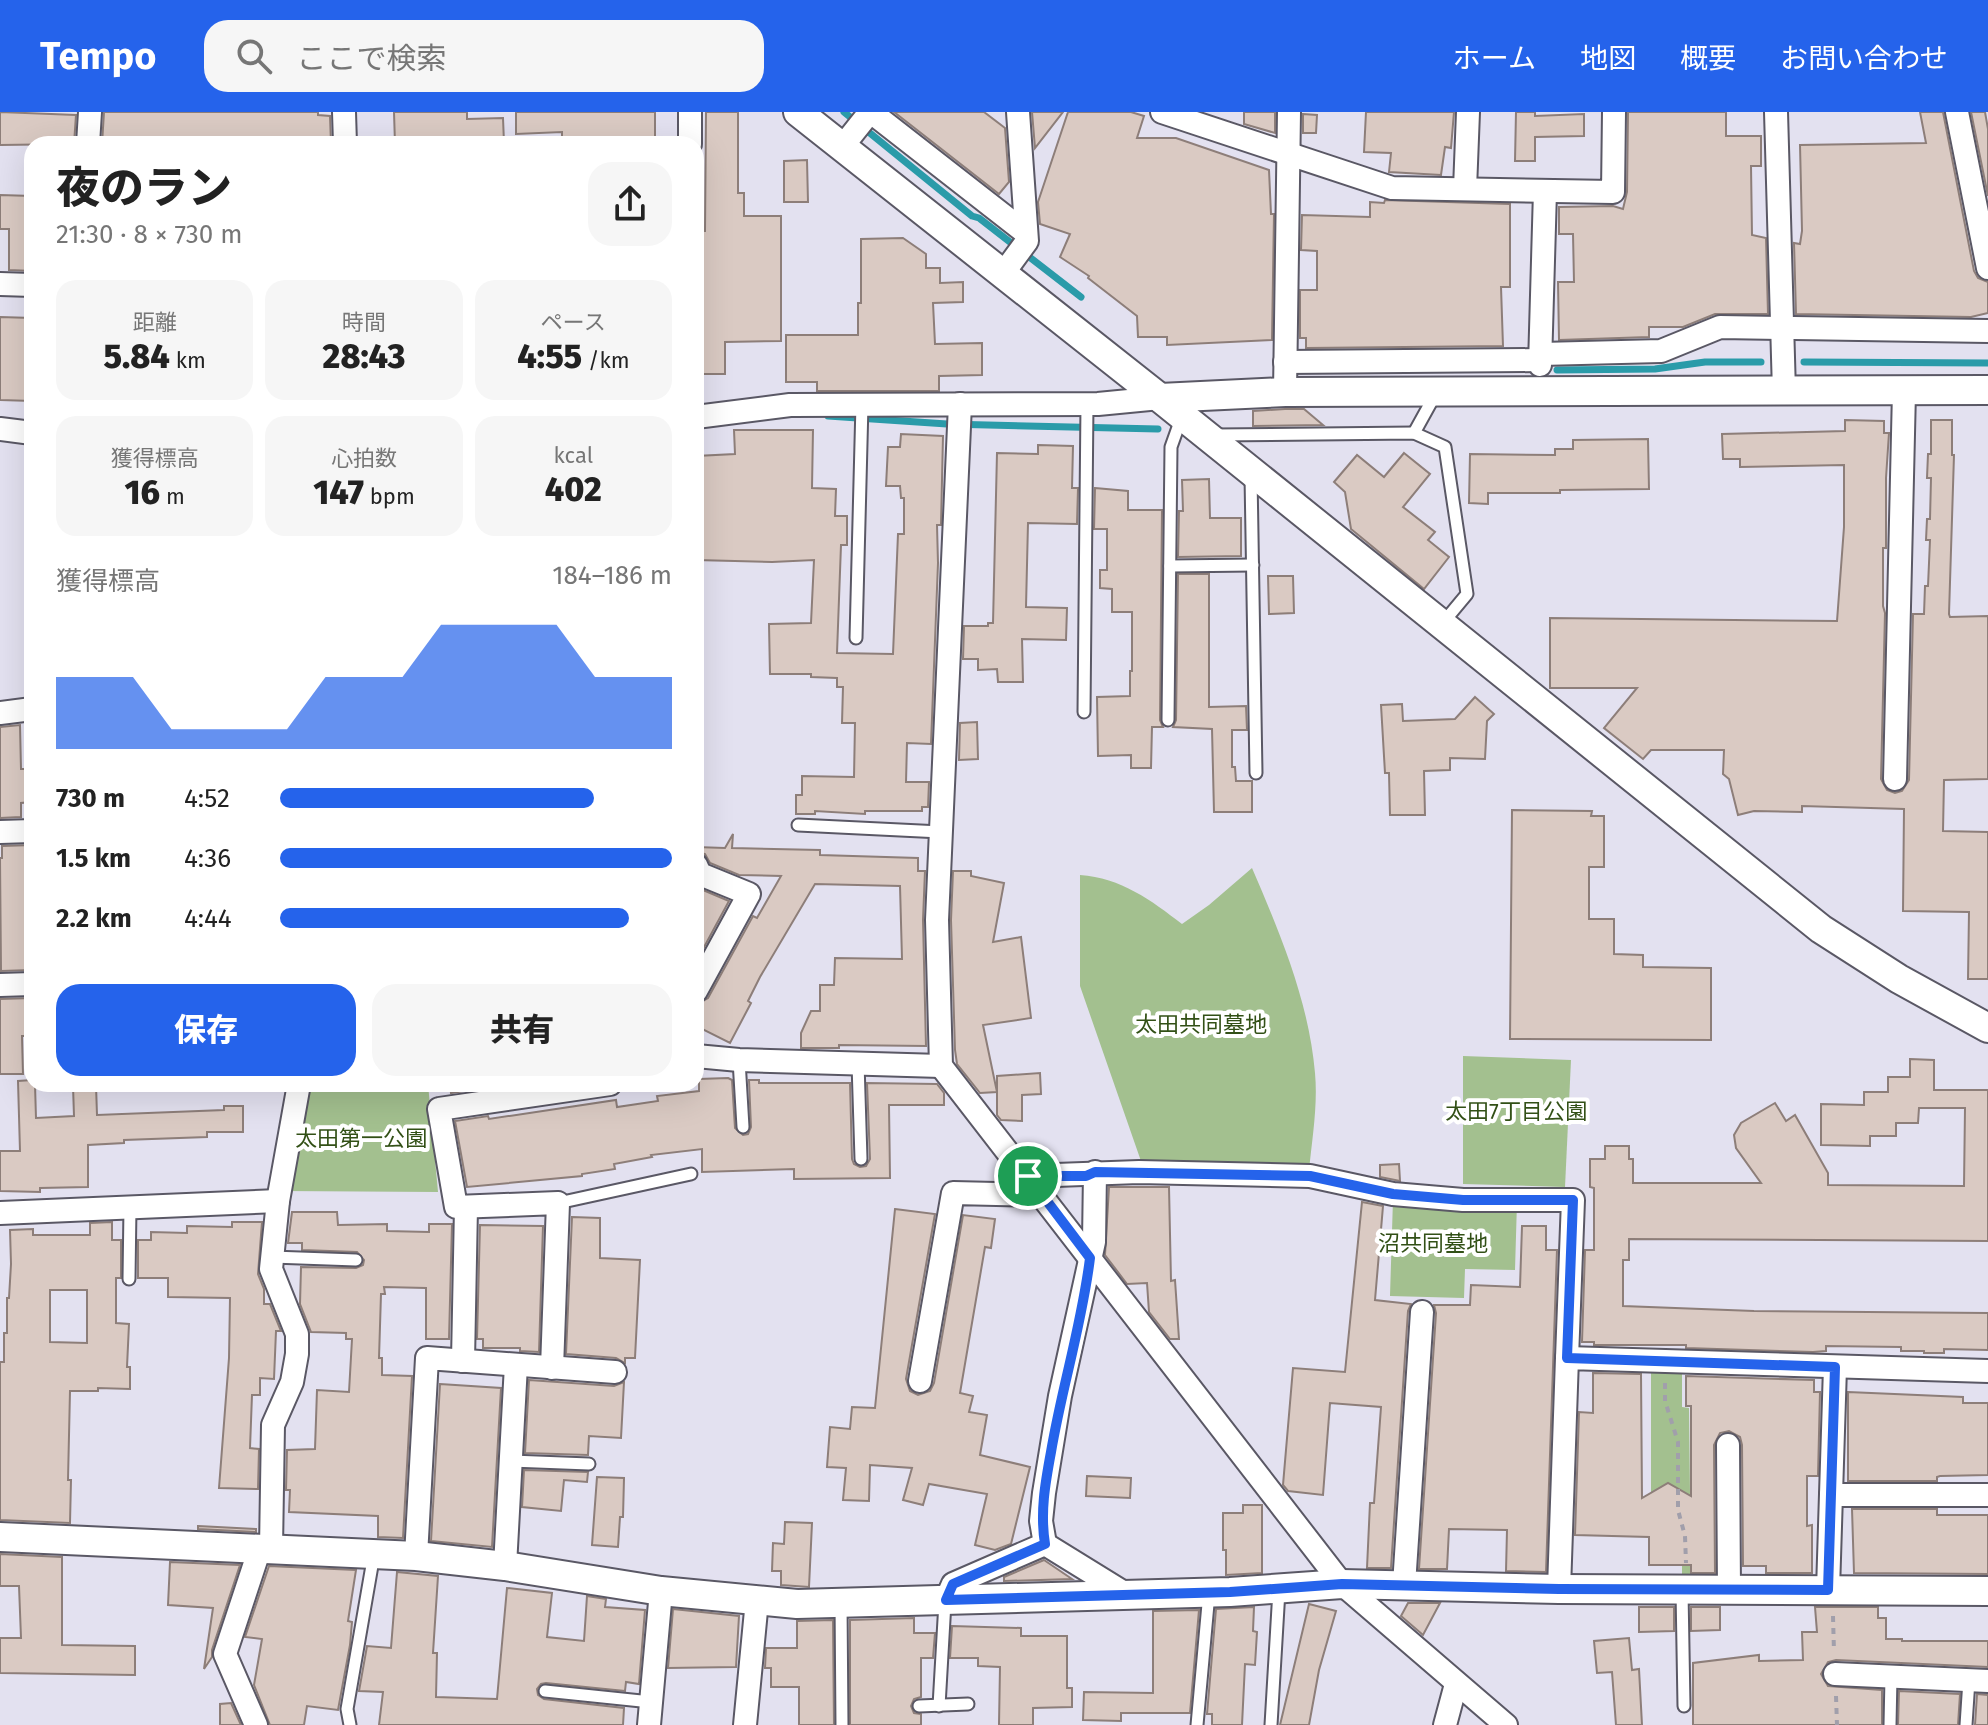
<!DOCTYPE html>
<html lang="ja">
<meta charset="utf-8">
<style>
:root{--surface:#fff;--page:#f6f6f6;--text:#222;--muted:#767676;--accent:#2563eb}
body{margin:0;font-family:"Fira Sans","Noto Sans JP",sans-serif;background:var(--page);color:var(--text);height:100vh;display:flex;flex-direction:column;font-size:30px;white-space:nowrap}
*{box-sizing:border-box;margin:0}
p{font-size:26px;color:var(--muted)}
.icon{flex:none;width:44px;height:44px;fill:none;stroke:currentColor;stroke-width:2;stroke-linecap:round;stroke-linejoin:round}
.map{position:relative;flex:1;overflow:hidden}
.panel{position:absolute;left:24px;top:24px;width:680px;height:956px;display:flex;flex-direction:column;background:var(--surface);border-radius:24px;box-shadow:0 8px 32px #0002}
.panel>*{flex:none}
.pin{position:absolute;display:grid;place-items:center;width:68px;height:68px;color:#fff;margin:-34px;border:4px solid #fff;border-radius:50%;box-shadow:0 2px 8px #0007}
.round{display:grid;place-items:center;flex:none;width:84px;height:84px;border-radius:24px;background:var(--page)}
.overview{display:flex;align-items:center;justify-content:space-between;height:136px;padding:0 32px}
h1{font-size:44px;font-weight:800;line-height:60px}
.figures{display:grid;grid-template-columns:repeat(3,1fr);gap:12px;height:136px;padding:8px 32px}
.figures div{display:grid;align-content:center;border-radius:20px;background:var(--page);text-align:center}
.figures b{font-size:34px;font-weight:800}
.figures small{font-size:22px;font-weight:400}
.figures p{font-size:22px}
.chart{height:224px;padding:16px 32px}
.chart p{display:flex;justify-content:space-between}
.chart svg{width:100%;height:144px;margin-top:8px;fill:var(--accent);opacity:.7}
.cta{display:flex;gap:16px;margin-top:auto;padding:16px 32px}
.cta a{flex:1;height:92px;border-radius:24px;background:var(--accent);color:#fff;font-size:32px;font-weight:800;line-height:92px;text-align:center}
.cta a+a{background:var(--page);color:var(--text)}
ul{padding:0 32px;list-style:none;font-size:26px}
li{display:grid;grid-template-columns:128px 96px 1fr;align-items:center;height:60px}
li i{height:20px;border-radius:10px;background:var(--accent)}
header{display:flex;align-items:center;gap:48px;box-sizing:border-box;height:112px;padding:0 40px;background:var(--accent);color:#fff}
header strong{font-size:38px}
nav{display:flex;gap:44px;margin-inline-start:auto;font-size:28px}
.search{width:560px;height:72px;background:var(--page);display:flex;align-items:center;gap:20px;box-sizing:border-box;padding:0 28px;border-radius:24px;color:var(--muted);font-size:30px}
.map>svg:first-child{display:block}
.green{fill:#a3c08f}
.lines{fill:none;stroke-linecap:round;stroke-linejoin:round}
.stream{stroke:#2a9ba9;stroke-width:7}
.building{fill:#dacac3;stroke:#8d7e79;stroke-width:2;fill-rule:evenodd}
.service-casing{stroke:#5a5865;stroke-width:15}
.minor-casing{stroke:#5a5865;stroke-width:26}
.tertiary-casing{stroke:#5a5865;stroke-width:32}
.path{stroke:#a19fab;stroke-width:4;stroke-dasharray:6 6;stroke-linecap:butt}
.service{stroke:#fff;stroke-width:11}
.minor{stroke:#fff;stroke-width:22}
.tertiary{stroke:#fff;stroke-width:28}
.route-casing{stroke:#fff;stroke-width:16}
.route{stroke:#2563eb;stroke-width:10}
.labels{text-anchor:middle;dominant-baseline:central;stroke-width:8;stroke-linejoin:round;paint-order:stroke}
.park-label{font-size:22px;fill:#325016;stroke:#fff}
</style>
<header>
<strong>Tempo</strong>
<div class="search"><svg class="icon" aria-label="search" viewBox="0 0 24 24"><circle cx="10" cy="10" r="6"/><path d="M15 15l6 6"/></svg>ここで検索</div>
<nav><a>ホーム</a><a>地図</a><a>概要</a><a>お問い合わせ</a></nav>
</header>
<div class="map">
<svg width="1988" height="1613" viewBox="0 0 1988 1613">
<rect width="100%" height="100%" fill="#e3e1f0"/>
<g class="green">
<path d="M1252 756C1280 821 1309 890 1315 961 1318 993 1312 1027 1309 1059L1142 1052 1080 874V763C1121 766 1151 788 1182 812L1209 793Z"/>
<path d="M1463 944 1571 948 1565 1075 1463 1072Z"/>
<path d="M299 972H428L438 1080 280 1079Z"/>
<path d="M1393 1087 1517 1090 1515 1158 1465 1157 1464 1186 1390 1184Z"/>
<path d="M1651 1261H1682V1295L1689 1296 1691 1464H1682V1424H1651Z"/>
</g>
<g class="lines">
<g class="stream">
<path d="M844 0 972 104 979 106 1081 185"/>
<path d="M1804 250 1988 251"/>
<path d="M1557 258 1655 257 1705 250H1761"/>
<path d="M828 304 947 312 1158 317"/>
</g>
</g>
<g class="building">
<path d="M0 0 76 3 74 32 0 33Z"/>
<path d="M104 0H318V3L330 4 331 32H166L167 28 113 25V32H102Z"/>
<path d="M394 0H467V7L503 6 504 31 395 32Z"/>
<path d="M516 0H655V32H562V20L516 22Z"/>
<path d="M706 0H738V81H744V104H781V229L725 230V262H696V162H701L699 119H705Z"/>
<path d="M894 0H984L1005 16 1009 70 999 82Z"/>
<path d="M1032 0H1063L1035 36Z"/>
<path d="M1068 0H1131L1144 4 1137 26H1176L1269 58 1271 102H1274L1272 228 1167 233V225H1138L1137 204 1088 166 1089 164 1060 145 1070 122 1040 112 1038 90Z"/>
<path d="M1244 0H1275V21L1244 12Z"/>
<path d="M1366 0H1454L1451 36 1445 35 1441 63 1389 60 1391 41 1364 40Z"/>
<path d="M1516 0H1535V4L1584 2V24L1535 25V49H1515Z"/>
<path d="M1628 0H1726V24H1761V54H1751L1752 123 1766 126 1768 202H1715L1683 215H1649V225L1559 228 1558 170H1574L1573 122H1559V95L1613 94 1623 97 1627 80Z"/>
<path d="M1920 0H1943L1974 159 1978 166 1988 170V201L1971 205 1796 202 1794 131 1800 132 1802 119 1800 33 1926 31Z"/>
<path d="M1971 0H1985L1988 17V84Z"/>
<path d="M1303 2 1317 3 1316 21H1303Z"/>
<path d="M807 48 808 90H784V49Z"/>
<path d="M0 83 32 84V159L9 158V117H0Z"/>
<path d="M1385 88 1510 92V175H1501L1503 234 1306 236V226H1300V178H1317V139L1301 138 1302 103 1370 105V90L1384 91Z"/>
<path d="M903 126 926 142V156H940V171L963 170V190L933 191 935 232 982 231V263L939 264V279H817V270H786V223H858V191H861V127Z"/>
<path d="M0 205 32 206V289L0 288Z"/>
<path d="M1285 297H1304L1323 313 1253 314V299Z"/>
<path d="M1845 308 1884 309V321H1889L1886 366V436H1883V494L1885 501 1881 667 1887 678 1895 681 1902 679 1909 668 1913 502H1924L1925 474H1928L1930 428H1926L1927 407H1930L1931 366H1927L1928 342H1931V308H1952V343H1954L1949 502 1950 505 1988 504V667L1944 668 1943 719 1988 720V867H1968L1969 800 1903 799 1904 697 1802 694V700L1754 699 1738 703 1729 667 1723 662 1724 638H1651L1643 647 1604 616 1637 576H1550V506L1837 509 1844 415V353L1740 355V347H1723L1722 322 1845 319Z"/>
<path d="M734 318H813L812 376 836 377 835 404H847V433H841L837 541 893 542 898 422H904V386H901L900 374H886L888 335H900L901 322 943 324 941 413H937L938 451 931 632 907 631 906 670H929L928 695H922V699H865V702L815 699V702H796V683H802V664L854 665 855 611H842L843 575H837V566L811 565V562H770L769 512 811 511 814 448 772 450 696 448V344L735 342Z"/>
<path d="M1648 327 1649 377 1560 378V381H1488V392L1469 391 1470 342 1555 343V337H1573V328Z"/>
<path d="M1038 333 1073 334 1072 376H1078L1077 412 1028 411 1026 495 1067 496 1066 528 1022 527 1023 570H998L997 557 978 558V547H963L964 514H988V511H993L997 341 1038 342Z"/>
<path d="M1404 341 1430 362 1403 395 1435 420 1428 428 1449 445 1424 477 1351 417 1345 380 1334 370 1357 343 1384 365Z"/>
<path d="M1209 367 1210 406H1241V444L1178 445 1179 399H1183L1182 368Z"/>
<path d="M1095 376 1128 379V398H1162L1160 608 1163 615H1152L1151 656H1131V643L1098 644 1097 585 1130 584V559H1132V500H1112V477L1100 476V458H1107V417H1094Z"/>
<path d="M1178 462H1209V595L1246 594 1247 618H1232V655H1235L1236 669H1252V700H1214L1212 617 1173 615 1176 608Z"/>
<path d="M1268 464H1293L1294 501 1269 502Z"/>
<path d="M1475 585 1494 602 1487 609 1485 647 1450 646V658L1424 659 1425 703H1390L1389 661H1385L1381 593 1402 592 1403 609 1455 607Z"/>
<path d="M977 610 978 647 959 648 960 611Z"/>
<path d="M20 613 21 657H32V690L21 691V705L0 706V615Z"/>
<path d="M1512 698 1592 699 1591 704H1604V755H1589V807H1614V842L1643 843V855L1711 856V928L1510 927Z"/>
<path d="M733 722 732 736 820 738V743L918 746V759H925L923 808 926 934 839 933V936H801V921L811 899H820V873H834L835 846 902 847 900 774 815 772 760 865 748 889 751 891 730 931 696 914V893L708 886 753 804 757 806 781 764 739 763 710 751 705 742 696 739V735L725 736Z"/>
<path d="M32 733V858L1 859 0 746H2V734Z"/>
<path d="M953 759H971V764L1004 771 993 830 1021 825 1031 906 983 913 997 980 980 981 957 952 955 938 951 808Z"/>
<path d="M703 778 729 789 696 850V791Z"/>
<path d="M32 886V910L27 911V924H22L23 962H0V887Z"/>
<path d="M1910 947 1934 948V978H1988V1129L1629 1127V1148H1623V1194L1754 1199 1988 1201V1238L1944 1237V1241H1924V1239H1901V1235L1826 1234V1239L1813 1240 1686 1236V1233H1594V1230H1582L1585 1138H1594V1076L1590 1075V1047H1605V1034H1629V1047H1633V1071H1761L1736 1036 1734 1023 1741 1011 1775 991 1786 1009 1795 1003 1828 1061V1073L1964 1074 1965 996H1919L1918 1011H1896V1024H1870V1034L1821 1033V992L1864 993V980H1888V965H1910Z"/>
<path d="M1040 961 1041 982 1022 983V1009L1001 1008 997 1003V964Z"/>
<path d="M728 966 732 968 735 1016 743 1023 748 1022 751 1015 749 968H759V971H850L852 1047 854 1052 860 1055 866 1054 870 1047 867 971 937 972 944 981V993H889L890 1066 794 1067V1057L702 1060V1037L651 1043 652 1045 614 1052 615 1057 582 1062V1064L467 1075 455 1009 488 1004 489 1007 616 988 617 995 658 989 657 984 699 979V967Z"/>
<path d="M32 968V972H35L36 1006 74 1004 73 974 96 973 97 1003 224 998V994H243V1020H207V1025L124 1028V1031L88 1033V1075L40 1076V1080L0 1079V1039H20L18 969Z"/>
<path d="M450 972H483L484 976 451 981Z"/>
<path d="M1399 1052 1400 1069 1380 1065V1053Z"/>
<path d="M1109 1075H1169L1171 1169 1175 1168 1179 1227H1170L1149 1200 1147 1171 1127 1172 1105 1143Z"/>
<path d="M1362 1090 1383 1094 1375 1188 1411 1192 1408 1199 1391 1456H1367L1370 1391H1374L1381 1295 1330 1291 1323 1383 1288 1379 1283 1373 1293 1256 1345 1260Z"/>
<path d="M895 1097 935 1102 906 1267 910 1279 918 1283 930 1279 934 1271 963 1103 995 1107 991 1136 985 1135 960 1281 973 1284 969 1300 987 1303 980 1343 1030 1355 1011 1432 995 1438 975 1433 987 1382 929 1372 923 1393 903 1388 912 1356 870 1353 869 1389 843 1388 846 1356 827 1355 830 1315 850 1317 852 1295 875 1296Z"/>
<path d="M292 1100H337L338 1113 387 1112V1119L429 1120V1112H452L449 1227H426V1176L384 1175 385 1182H381L379 1246H382V1263L412 1264 403 1426 378 1425V1404L289 1400 290 1378H286L287 1338 315 1337 317 1278 349 1280 352 1227H346V1221L311 1220 300 1192 301 1155 356 1156 363 1153 364 1148 357 1140 302 1138V1131H288Z"/>
<path d="M572 1105 600 1106V1146L640 1148 635 1246H625V1251L616 1246 566 1242Z"/>
<path d="M112 1110V1128H121V1166H116V1211L129 1212 127 1255H130V1277L98 1276V1279H70L68 1368H71L70 1411 0 1408V1250H4V1221H7V1186H9L11 1152 10 1118 33 1117V1123H90V1111ZM50 1178H87V1231L50 1230Z"/>
<path d="M232 1110H262L258 1162 264 1177V1192H270L281 1219H276L274 1267 260 1266V1283H252L250 1336 259 1337 258 1377 219 1376 229 1246 230 1186 168 1185V1166H138V1128H151V1120L187 1121V1114L232 1115Z"/>
<path d="M480 1113 543 1114 539 1240 520 1239V1236H483V1227H477Z"/>
<path d="M1522 1114H1546V1138H1557L1546 1460 1506 1459 1507 1418 1449 1417 1447 1457H1419L1436 1201 1434 1193H1470L1471 1173 1520 1175Z"/>
<path d="M1593 1261 1641 1262 1642 1386 1668 1371 1691 1384V1294H1686V1264L1814 1268V1280H1820L1818 1364H1807V1414L1812 1413V1461H1766V1454H1743L1742 1333 1740 1325 1729 1319 1720 1321 1714 1333 1715 1461H1691V1453H1649V1425L1575 1423 1579 1300 1593 1301Z"/>
<path d="M529 1268 614 1274 624 1270 621 1326 589 1324 588 1343 525 1341Z"/>
<path d="M440 1272 501 1276 492 1435 431 1429Z"/>
<path d="M1848 1280 1963 1285V1291H1988V1363L1940 1364 1937 1365V1369H1848Z"/>
<path d="M524 1358 588 1360 587 1370 564 1368 561 1399 522 1395Z"/>
<path d="M1087 1364 1131 1366 1130 1386 1086 1384Z"/>
<path d="M597 1365 624 1366 623 1405H620L618 1435 592 1433Z"/>
<path d="M1243 1393H1262V1461L1226 1463V1438H1223V1401H1243Z"/>
<path d="M1852 1397H1937V1403H1988V1462L1854 1461Z"/>
<path d="M785 1410 812 1411 809 1475 781 1473V1459H772L773 1431 784 1432Z"/>
<path d="M198 1414 256 1417V1420L198 1417Z"/>
<path d="M0 1442 62 1445V1533L135 1534V1563L0 1561V1526H21L19 1474H0Z"/>
<path d="M1044 1448 1072 1467 1004 1469V1465Z"/>
<path d="M170 1450 240 1453 212 1538V1545L204 1557 213 1496 168 1493Z"/>
<path d="M269 1454 356 1458 348 1509 352 1510 350 1533 338 1598 307 1594 304 1613H270L254 1573 262 1527 245 1525Z"/>
<path d="M397 1460 438 1464 433 1541H437L436 1585 497 1587 507 1476 552 1481 547 1525 584 1529 587 1484 606 1487 605 1495 645 1498 639 1572 626 1570 625 1579 546 1571 541 1572 537 1577 538 1583 544 1587 624 1596 623 1613H379L383 1580 359 1579 367 1534 391 1536Z"/>
<path d="M1408 1491H1440L1423 1523 1401 1504Z"/>
<path d="M1309 1492 1336 1499 1319 1558 1309 1613H1280Z"/>
<path d="M1254 1495 1253 1519 1257 1520 1255 1553 1245 1552 1242 1613H1212V1602H1207L1216 1497Z"/>
<path d="M1639 1495H1674V1519L1639 1520Z"/>
<path d="M1691 1495H1720V1518L1691 1519Z"/>
<path d="M1815 1495H1878V1506H1886V1527H1902V1529H1988V1555L1836 1548 1828 1550 1821 1562 1828 1574 1882 1578V1613H1693V1551L1759 1543V1549L1803 1548 1802 1520H1817Z"/>
<path d="M673 1497 739 1504 736 1555 668 1556Z"/>
<path d="M1199 1498 1190 1601H1121V1609L1083 1608 1084 1580 1153 1581V1499Z"/>
<path d="M914 1506V1521H935L933 1546H921V1585L914 1587 911 1594 914 1601 921 1602V1613H850V1508Z"/>
<path d="M833 1508 834 1613H799V1575H771V1556H765L766 1536H797V1509Z"/>
<path d="M952 1514 1021 1516V1524H1067V1576H1072V1595L1033 1596V1613H999L1000 1555 978 1554V1546H950Z"/>
<path d="M1629 1526 1632 1558 1639 1557 1642 1613H1616L1612 1560 1597 1561 1594 1529Z"/>
<path d="M1899 1579 1960 1582 1958 1613H1898Z"/>
<path d="M1977 1582 1988 1583V1613H1975Z"/>
<path d="M231 1591 241 1613H220V1592Z"/>
</g>
<g class="lines">
<defs>
<g id="service">
<path d="M1414 321 1435 283"/>
<path d="M1215 323 1414 321 1445 335 1467 482 1442 512"/>
<path d="M1251 364 1256 661"/>
<path d="M1170 454 1253 453"/>
<path d="M856 526 862 292"/>
<path d="M1084 600 1087 292"/>
<path d="M1168 608 1171 335 1182 304"/>
<path d="M798 713 941 720"/>
<path d="M739 948 743 1015"/>
<path d="M858 951 861 1047"/>
<path d="M558 1091 691 1062"/>
<path d="M272 1145 356 1148"/>
<path d="M129 1167 130 1095"/>
<path d="M511 1349 589 1352"/>
<path d="M1682 1479 1684 1594"/>
<path d="M841 1490 842 1613"/>
<path d="M545 1579 651 1590"/>
<path d="M919 1594 968 1592"/>
<path d="M939 1594 945 1490"/>
<path d="M350 1613 347 1597 374 1442"/>
<path d="M1197 1613 1209 1481"/>
<path d="M1271 1613 1279 1478"/>
<path d="M1890 1613 1891 1565"/>
<path d="M1966 1613 1969 1568"/>
</g>
<g id="minor">
<path d="M344 0 345 32"/>
<path d="M871 0 1026 121"/>
<path d="M1162 0 1392 76 1613 80 1614 0"/>
<path d="M1776 0 1784 280"/>
<path d="M1957 0 1988 156"/>
<path d="M88 32 90 0"/>
<path d="M690 32V0"/>
<path d="M842 35 870 0"/>
<path d="M1465 77 1468 0"/>
<path d="M1002 163 1027 129 1018 0"/>
<path d="M0 172 32 173"/>
<path d="M1541 242 1661 239 1720 215 1988 219"/>
<path d="M1285 250 1540 248"/>
<path d="M1540 253 1545 79"/>
<path d="M1285 280 1289 0"/>
<path d="M960 292 937 808 941 954 1342 1472 1506 1613"/>
<path d="M696 305 790 293 1098 292 1160 286"/>
<path d="M0 317 32 321"/>
<path d="M0 601 32 597"/>
<path d="M1895 667 1904 279"/>
<path d="M0 720 32 719"/>
<path d="M696 753 700 762 749 782 696 879"/>
<path d="M0 873 32 872"/>
<path d="M696 944 739 948 941 954"/>
<path d="M1028 1064 1139 1060 1310 1064 1393 1082 1463 1088H1573L1567 1246"/>
<path d="M0 1101 278 1089"/>
<path d="M463 1249 466 1095"/>
<path d="M552 1256 558 1091 456 1095 439 997 610 972"/>
<path d="M920 1269 953 1081 1042 1083"/>
<path d="M1728 1333 1729 1478"/>
<path d="M1831 1383H1988"/>
<path d="M1045 1432 1126 1482"/>
<path d="M271 1436 273 1313 292 1270 297 1242V1222L271 1157 278 1089 299 972"/>
<path d="M416 1444 427 1246 615 1260"/>
<path d="M505 1454 516 1253"/>
<path d="M1404 1473 1422 1200"/>
<path d="M1559 1477 1567 1246 1988 1259"/>
<path d="M1828 1478 1835 1255"/>
<path d="M946 1488 953 1472 1045 1432 1041 1409 1044 1381 1060 1284 1094 1130 1095 1060"/>
<path d="M1835 1562 1988 1569"/>
<path d="M256 1613 225 1542 260 1436"/>
<path d="M649 1613 661 1479"/>
<path d="M745 1613 757 1488"/>
<path d="M1445 1613 1456 1572"/>
</g>
<g id="tertiary">
<path d="M798 0 1160 286 1821 817 1899 867 1988 916"/>
<path d="M1160 286 1285 280 1988 278"/>
<path d="M0 1425 416 1444 505 1454 661 1479 797 1492 1230 1480 1342 1472 1559 1477 1988 1479"/>
</g>
</defs>
<use href="#service" class="service-casing"/>
<use href="#minor" class="minor-casing"/>
<use href="#tertiary" class="tertiary-casing"/>
<g class="path">
<path d="M1665 1271V1289L1678 1330V1398L1685 1424 1686 1451"/>
<path d="M1833 1504 1834 1540"/>
<path d="M1836 1584 1837 1613"/>
</g>
<use href="#service" class="service"/>
<use href="#minor" class="minor"/>
<use href="#tertiary" class="tertiary"/>
</g>
<g class="lines">
<defs>
<path id="route" d="M1095 1060 1310 1064 1393 1082 1463 1088H1573L1567 1246 1835 1255 1828 1478 1559 1477 1342 1472 1230 1480 946 1488 953 1472 1045 1432C1040 1401 1045 1372 1051 1340 1062 1275 1082 1212 1090 1146L1028 1064H1086Z"/>
</defs>
<use href="#route" class="route-casing"/>
<use href="#route" class="route"/>
</g>
<g class="labels">
<g class="park-label">
<text x="1201" y="912">太田共同墓地</text>
<text x="1516" y="999">太田7丁目公園</text>
<text x="361" y="1026">太田第一公園</text>
<text x="1433" y="1131">沼共同墓地</text>
</g>
</g>
</svg>
<div class="pin" style="left:1028px;top:1064px;background:#1e9e55"><svg class="icon" aria-label="arrive" viewBox="0 0 24 24"><path d="M6 21V4h12l-3 4 3 4H6"/></svg></div>
<section class="panel">
<div class="overview"><div><h1>夜のラン</h1><p>21:30 · 8 × 730 m</p></div><a class="round"><svg class="icon" aria-label="share" viewBox="0 0 24 24"><path d="M12 15V3M7 8l5-5 5 5M5 13v7h14v-7"/></svg></a></div>
<div class="figures">
<div><p>距離</p><b>5.84<small> km</small></b></div>
<div><p>時間</p><b>28:43</b></div>
<div><p>ペース</p><b>4:55<small> /km</small></b></div>
</div>
<div class="figures">
<div><p>獲得標高</p><b>16<small> m</small></b></div>
<div><p>心拍数</p><b>147<small> bpm</small></b></div>
<div><p>kcal</p><b>402</b></div>
</div>
<div class="chart"><p><span>獲得標高</span>184–186 m</p>
<svg viewBox="0 0 160 44" preserveAspectRatio="none"><path d="M0 44V22L10 22L20 22L30 38L40 38L50 38L60 38L70 22L80 22L90 22L100 6L110 6L120 6L130 6L140 22L150 22L160 22V44z"/></svg>
</div>
<ul>
<li><b>730 m</b>4:52<i style="width:80%"></i></li>
<li><b>1.5 km</b>4:36<i style="width:100%"></i></li>
<li><b>2.2 km</b>4:44<i style="width:89%"></i></li>
</ul>
<div class="cta"><a>保存</a><a>共有</a></div>
</section>
</div>
